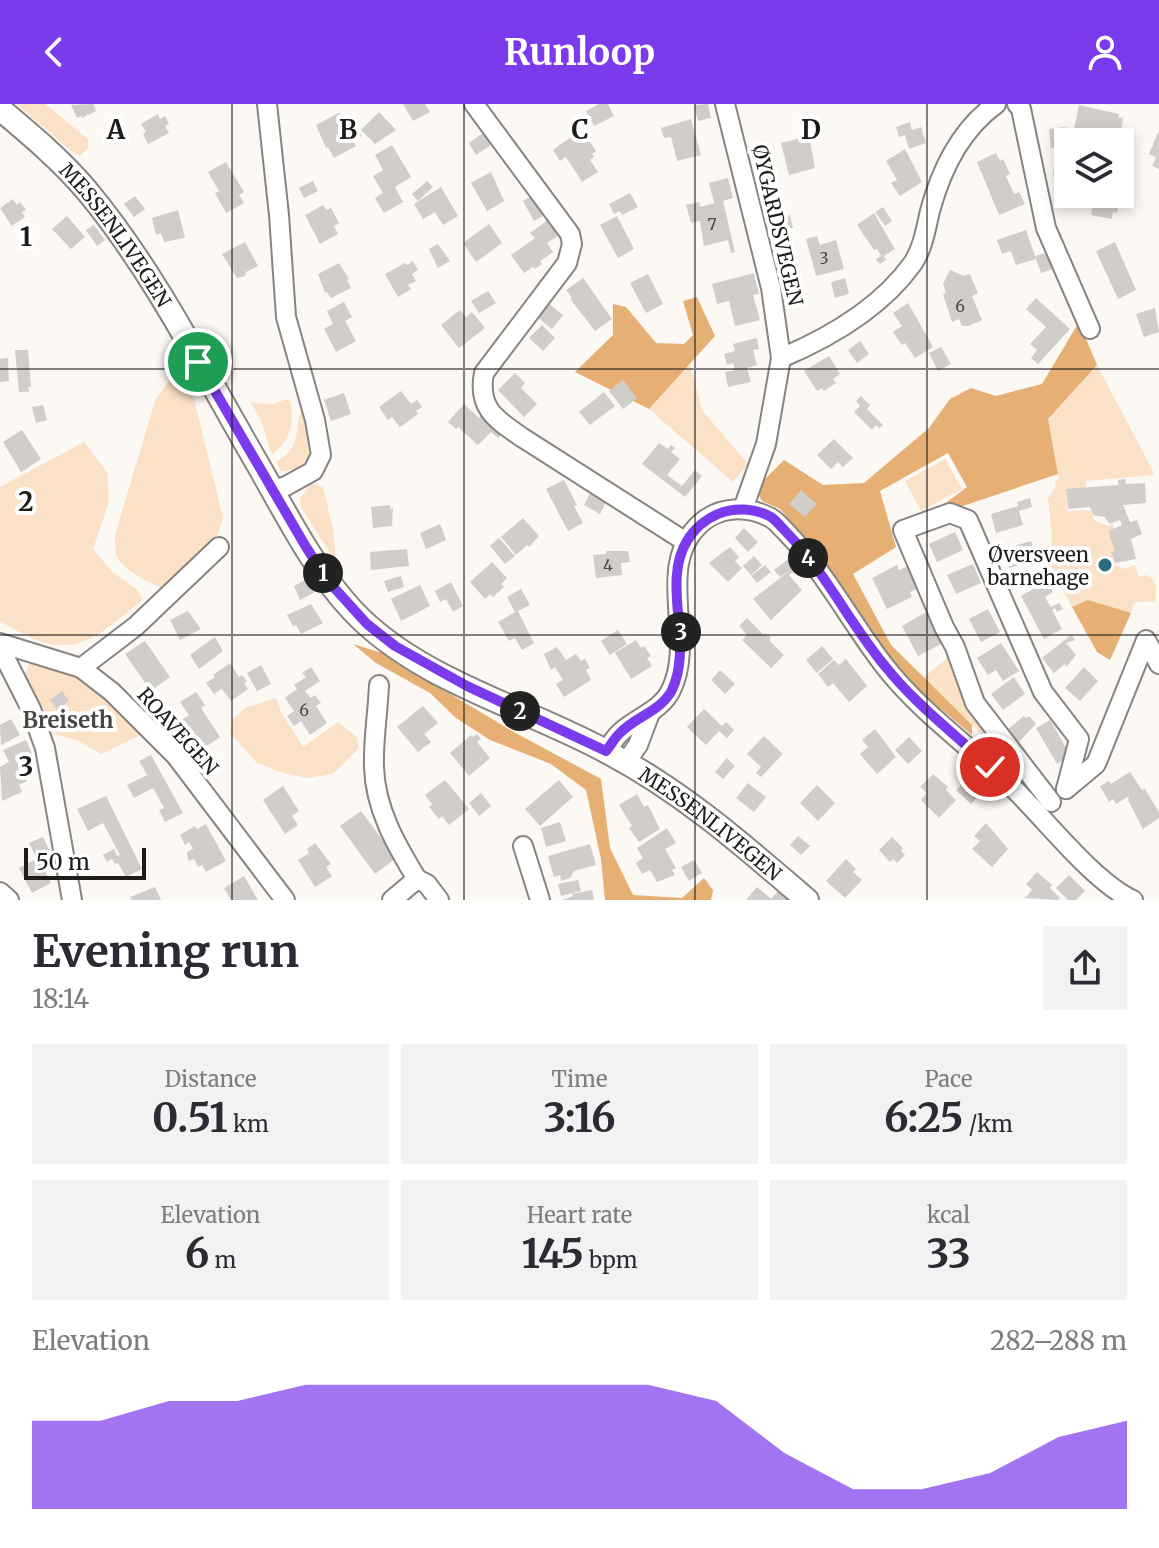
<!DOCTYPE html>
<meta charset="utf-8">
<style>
:root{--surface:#fff;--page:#f2f2f3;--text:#2b2b33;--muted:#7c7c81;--accent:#7c3aed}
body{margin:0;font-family:Merriweather,serif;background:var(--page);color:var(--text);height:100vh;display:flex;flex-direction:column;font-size:30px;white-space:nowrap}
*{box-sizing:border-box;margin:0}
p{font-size:26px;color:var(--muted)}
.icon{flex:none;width:44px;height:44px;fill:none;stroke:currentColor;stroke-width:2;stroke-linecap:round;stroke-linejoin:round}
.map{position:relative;height:796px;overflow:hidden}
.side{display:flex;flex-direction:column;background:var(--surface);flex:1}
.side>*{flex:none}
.tools{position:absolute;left:1054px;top:24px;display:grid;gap:16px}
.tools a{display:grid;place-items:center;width:80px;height:80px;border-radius:0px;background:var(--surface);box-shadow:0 4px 12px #0003;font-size:40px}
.scale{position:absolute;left:24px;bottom:20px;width:122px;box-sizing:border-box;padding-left:8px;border:4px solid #1d1c1a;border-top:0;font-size:22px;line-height:28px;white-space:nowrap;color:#1d1c1a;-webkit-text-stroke:6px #fff;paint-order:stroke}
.pin{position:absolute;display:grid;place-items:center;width:68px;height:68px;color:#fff;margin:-34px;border:4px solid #fff;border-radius:50%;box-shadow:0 2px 8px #0007}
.km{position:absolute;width:40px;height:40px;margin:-20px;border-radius:50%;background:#222;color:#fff;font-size:22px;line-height:40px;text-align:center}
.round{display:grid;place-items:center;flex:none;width:84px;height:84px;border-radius:0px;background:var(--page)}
.head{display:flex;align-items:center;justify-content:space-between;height:136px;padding:0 32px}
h1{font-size:44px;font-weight:700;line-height:60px}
.metrics{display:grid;grid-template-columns:repeat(3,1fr);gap:12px;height:136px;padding:8px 32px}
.metrics div{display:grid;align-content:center;border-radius:0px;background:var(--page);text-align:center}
.metrics b{font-size:40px;font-weight:700}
.metrics small{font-size:22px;font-weight:400}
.metrics p{font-size:22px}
.chart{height:224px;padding:16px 32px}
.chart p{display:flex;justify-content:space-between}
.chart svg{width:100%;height:144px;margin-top:8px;fill:var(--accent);opacity:.7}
header{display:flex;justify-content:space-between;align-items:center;height:104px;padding:0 32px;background:var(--accent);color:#fff;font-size:36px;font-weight:700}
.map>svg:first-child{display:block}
.green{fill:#fbe1c6}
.forest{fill:#e6af74}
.building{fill:#d1cdca}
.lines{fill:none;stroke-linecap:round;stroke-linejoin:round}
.minor-casing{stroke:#888481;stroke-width:22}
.major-casing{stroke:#888481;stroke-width:26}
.minor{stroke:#fff;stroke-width:18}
.major{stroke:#fff;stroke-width:22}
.route-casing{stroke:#fff;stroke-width:16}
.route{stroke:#7c3aed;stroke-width:10}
.grid{fill:none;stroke:#1d1c1a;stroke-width:2;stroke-opacity:0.55}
.poi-dot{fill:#2a6d7e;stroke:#fff;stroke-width:3}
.labels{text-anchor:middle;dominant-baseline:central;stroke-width:8;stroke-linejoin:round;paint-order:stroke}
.number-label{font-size:16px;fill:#4a4846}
.street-label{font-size:20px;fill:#1d1c1a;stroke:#fff}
.poi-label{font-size:20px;fill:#1d1c1a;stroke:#fff;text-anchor:end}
.neighbourhood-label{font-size:22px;font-weight:bold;fill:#484542;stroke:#fff}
.grid-label{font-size:26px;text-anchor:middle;font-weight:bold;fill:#1d1c1a;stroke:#fff;stroke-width:8;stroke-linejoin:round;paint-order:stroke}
</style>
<header><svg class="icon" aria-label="back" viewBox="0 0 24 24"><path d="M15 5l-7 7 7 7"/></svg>Runloop<svg class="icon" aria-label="person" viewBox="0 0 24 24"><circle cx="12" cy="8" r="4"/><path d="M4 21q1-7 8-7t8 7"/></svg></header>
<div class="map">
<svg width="1159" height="796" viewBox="0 0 1159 796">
<rect width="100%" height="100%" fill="#fcf8f4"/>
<g class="green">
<path d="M17 0H45L88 35V44L80 52 72 48Z"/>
<path d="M690 260 702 306 748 360 733 378 649 305Z"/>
<path d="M1097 261 1155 371 1086 377V385L1066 388 1067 407 1090 406 1094 416 1108 422 1114 420 1115 448 1112 450 1115 461 1124 465 1135 461 1139 473 1146 471 1152 474 1156 482 1155 499 1148 497 1134 499 1131 509 1088 497 1072 503 1053 468 1050 453 1052 431 1048 395 1056 382 1055 376 1059 375 1048 315Z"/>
<path d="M179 262 190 279 223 413C215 449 194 461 167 484 152 482 130 469 120 458 114 450 115 440 115 431L155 297Z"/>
<path d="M286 295 290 297C295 318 290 338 272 350L260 314 251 299 274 300Z"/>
<path d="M301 305C316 330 319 367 281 367L276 358C303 341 294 329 301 305Z"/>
<path d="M84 338 107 368 109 398 93 445 112 468 136 485 143 495C87 543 68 559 0 517V383Z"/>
<path d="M945 355 962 385 921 407 905 377Z"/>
<path d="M311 379 323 383 333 425 336 459 301 403 300 395Z"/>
<path d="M953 549 996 636 992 640 923 574Z"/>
<path d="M35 558 72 570 92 583 145 629 101 650 79 637 53 630 46 624 24 573 29 560Z"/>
<path d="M276 594 281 608 303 643 338 618 357 633 359 644 333 670 307 674 283 669 256 658 231 630 232 616 245 604Z"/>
</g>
<g class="forest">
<path d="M697 193 715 232 649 305 575 268 613 231V200L626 203 656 239 684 240 693 231 683 197Z"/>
<path d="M1079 218 1097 261 1048 315 1058 370 942 409 935 407 967 383 948 349 880 387 896 443 853 470 891 541 972 621V631L917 585 873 532 810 440 780 405 762 397 757 388 765 375 784 356 823 381 864 379 929 324 950 295 971 284 996 292 1042 280Z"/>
<path d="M1088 496 1131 509 1110 556 1097 548 1072 503Z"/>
<path d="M353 540 382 549 512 627 601 675 610 744 633 791 682 794 704 774 713 786 711 796H605L601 755 586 686 551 660 490 636 456 614 430 589 376 559Z"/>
</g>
<g class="building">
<path d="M93 0 96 7 82 14 81 12 77 14 71 1Z"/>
<path d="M403 0H425L430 8 413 17Z"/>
<path d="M599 0H608L614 12 594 22 586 7Z"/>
<path d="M708 0 711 14 698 17 694 1Z"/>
<path d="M1079 1 1119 10 1118 13 1123 14 1121 27 1116 26 1113 38 1090 34 1091 28 1074 25Z"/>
<path d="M379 8 396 26 375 40 361 26Z"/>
<path d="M339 9 344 18 348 16 355 20 362 32 353 36 356 42 334 54 328 43 326 44 316 21Z"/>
<path d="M158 10 160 15 165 12 169 20 165 22 169 29 148 40 143 30 146 28 141 20Z"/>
<path d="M691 15 701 51 677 57 671 33 664 34 661 24Z"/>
<path d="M910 18 912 26 921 23 926 39 909 45 905 31 899 33 896 23Z"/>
<path d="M1065 23 1067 43 1051 44 1049 25Z"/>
<path d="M1159 26V65L1152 62 1156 53 1149 50Z"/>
<path d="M579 27 581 31 584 29 596 47 592 50 594 53 590 56 598 68 582 78 566 53 560 57 553 46Z"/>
<path d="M483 29 491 41 476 51 469 39Z"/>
<path d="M809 32 815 64 789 71 781 39Z"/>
<path d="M392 41 411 73 395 83 403 98 384 109 375 94 383 89 373 72 383 66 375 51Z"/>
<path d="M905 45 922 78 900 92 891 79 897 76 886 57Z"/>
<path d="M996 49 1000 57 1003 55 1010 70 1006 72 1014 90 1019 88 1025 100 999 111 977 58Z"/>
<path d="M226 58 244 88 239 91 244 99 226 109 215 89 219 87 208 68Z"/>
<path d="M1068 66V82L1055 83 1053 67Z"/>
<path d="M491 68 504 97 487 107 471 79Z"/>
<path d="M728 74 733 94 723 97 735 148 731 149 728 136 704 142 700 117 691 119 686 101 699 98 700 103 714 99 709 79Z"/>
<path d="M313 77 318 87 304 94 299 84Z"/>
<path d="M427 77 433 83 418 97 412 90Z"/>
<path d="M441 83 458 112 443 121 435 108 423 115 414 100Z"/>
<path d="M630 89 638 103 622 111 620 107 614 110 609 100Z"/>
<path d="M1095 90H1117L1115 96 1120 97 1117 109 1113 108 1112 115 1091 111Z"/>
<path d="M135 92 145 105 134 113 124 100Z"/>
<path d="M532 92 543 112 534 117 523 97Z"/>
<path d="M13 95 17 101 20 98 26 106 22 108 25 113 12 122 0 104Z"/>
<path d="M323 101 326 106 331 104 339 119 334 122 338 130 320 140 305 111Z"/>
<path d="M883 103 892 117 885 122 875 108Z"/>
<path d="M178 106 185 134 164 138 161 129 156 131 152 114Z"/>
<path d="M874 109 895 145 884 152 886 156 880 160 876 155 881 152 877 145 874 146 857 121Z"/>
<path d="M790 111 793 124 777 128 773 115Z"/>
<path d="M67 112 85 133 71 145 52 125Z"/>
<path d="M617 112 634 145 618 154 600 121Z"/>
<path d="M548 116 559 131 547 139 553 148 540 157 542 160 535 165 533 163 524 169 511 151 535 134 530 129Z"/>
<path d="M489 120 502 139 476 158 463 139Z"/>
<path d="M94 121 105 136 97 142 86 126Z"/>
<path d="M1026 126 1036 155 1016 161 1011 147 1002 150 997 136Z"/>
<path d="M817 132 820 141 836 136 844 165 816 172 806 135Z"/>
<path d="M245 138 258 162 246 168 245 172 237 174 222 150Z"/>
<path d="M1115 138 1136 186 1118 195 1096 147Z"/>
<path d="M438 140 450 157 438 164 429 145Z"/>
<path d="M1048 148 1053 165 1041 169 1035 152Z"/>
<path d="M413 157 418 166 412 170 416 177 408 181 411 185 398 193 385 170 405 159 407 161Z"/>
<path d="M339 159 349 175 347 176 351 184 331 194 327 188 325 189 318 170Z"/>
<path d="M950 166 964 172 970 170 978 189 972 192 982 216 969 222H962L959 215 952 218 943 190 946 189 943 180Z"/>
<path d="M754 169 759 190 753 191 760 216 735 222 729 197 717 200 712 180Z"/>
<path d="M648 170 663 200 646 209 630 179Z"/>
<path d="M583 174 612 215 595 227 570 195 572 194 566 186Z"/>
<path d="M845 174 849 190 835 194 831 178Z"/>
<path d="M488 187 496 199 479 209 471 197Z"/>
<path d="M1036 194 1070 225 1038 260 1031 254 1037 246 1030 240 1046 223 1026 205Z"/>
<path d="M344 198 352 213 345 217 356 237 336 248 324 225 333 220 327 207Z"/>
<path d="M547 198 563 211 552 225 536 212Z"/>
<path d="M908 199 933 243 915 254 905 239 902 241 893 228 902 222 893 209Z"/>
<path d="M1155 204 1159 228 1144 233 1136 210Z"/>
<path d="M460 206 466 213 472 208 485 224 459 244 441 221Z"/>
<path d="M542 221 555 234 543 247 529 234Z"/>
<path d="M757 234 759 245 753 246 757 261 747 264 751 278 728 283 725 268 735 266 733 259 727 261 724 250 735 247 733 240Z"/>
<path d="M860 237 869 250 857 259 848 246Z"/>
<path d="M941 243 951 260 938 267 929 249Z"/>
<path d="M15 246H28L31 283H28L29 288H19Z"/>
<path d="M829 252 840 270 833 275 836 279 824 287 822 284 817 287 804 267Z"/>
<path d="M8 254 9 277 0 278V255Z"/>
<path d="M515 269 525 279 521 284 537 300 524 313 498 286Z"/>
<path d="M623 276 637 294 623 305 609 287Z"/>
<path d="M401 287 411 300 417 296 422 303 416 307 418 310 400 323 392 313 388 316 379 303Z"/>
<path d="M604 288 615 302 590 321 579 308Z"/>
<path d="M344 289 351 310 331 317 324 296Z"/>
<path d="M861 292 870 301 867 305 883 321 879 324 876 321 872 326 854 308 860 302 856 297Z"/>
<path d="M464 300 479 314 482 310 503 329 498 334 491 328 478 341 458 323 456 325 448 318Z"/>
<path d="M43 301 47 316 36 319 32 303Z"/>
<path d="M22 326 41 355 21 368 3 338Z"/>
<path d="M834 335 853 354 843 363 838 358 831 365 817 351Z"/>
<path d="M659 339 668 345 671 341 675 344 671 348 680 355 667 371 682 382 695 366 702 372 685 393 642 360Z"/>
<path d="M1125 375 1126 380 1145 379 1146 399 1123 401 1130 418 1137 416 1142 430 1131 435 1136 455 1115 459 1111 448 1115 447 1108 427 1122 421 1120 416 1110 420 1104 413 1093 411 1090 403 1068 405 1066 385 1118 381V376Z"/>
<path d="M564 376 577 401 574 402 583 419 568 427 546 385Z"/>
<path d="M801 386 817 400 805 413 789 400Z"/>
<path d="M590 389 606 398 600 410 584 401Z"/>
<path d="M1030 394 1032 403 1019 407 1023 421 996 429 991 410 1018 402 1017 398Z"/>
<path d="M390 401V405L393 404 392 422 373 424 371 403Z"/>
<path d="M523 414 539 432 529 443 527 441 516 451 501 433Z"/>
<path d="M440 420 446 436 426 445 420 429Z"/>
<path d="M744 424 758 438 748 448 735 434Z"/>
<path d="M955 428 963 446 937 458 929 440Z"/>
<path d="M499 434 515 452 505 460 490 442Z"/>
<path d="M1031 437 1037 456 1009 464 1004 445Z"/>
<path d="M730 443 739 453 735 457 742 464 728 478 709 459Z"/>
<path d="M407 445 409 462 371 466 370 448Z"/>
<path d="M606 447H628L630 458 621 459 622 471 596 474 593 451 606 450Z"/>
<path d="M754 452 762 461 751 471 743 462Z"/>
<path d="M788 455 796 465 789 471 802 486 771 516 753 495 787 469 780 473 774 466Z"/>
<path d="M492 458 507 474 501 480 504 483 493 493 490 490 485 495 470 478Z"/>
<path d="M973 460 981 479 956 490 947 471Z"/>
<path d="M765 461 771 468 757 479 751 472Z"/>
<path d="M897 461 899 466 908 462 919 484 910 488 912 493 887 505 872 474Z"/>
<path d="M401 472 404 483 388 488 384 477Z"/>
<path d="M309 474 315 488 300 496 294 482Z"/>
<path d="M1047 477 1053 488 1045 493 1051 503 1059 499 1063 505 1057 508 1055 504 1052 506 1062 525 1044 535 1021 492Z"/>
<path d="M451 478 463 502 453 508 446 495 440 498 435 487Z"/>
<path d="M420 481 430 502 401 517 391 495Z"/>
<path d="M521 485 530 501 518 507 534 539 522 546 515 534 509 537 498 518 515 508 507 493Z"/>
<path d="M311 500 323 519 301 530 296 521 293 522 287 511Z"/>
<path d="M988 505 1000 528 981 538 969 515Z"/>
<path d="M188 507 201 525 180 536 170 516Z"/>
<path d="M926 508 943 539 918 552 902 522Z"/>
<path d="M747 514 764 531 766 529 771 534 769 536 784 551 771 564 742 536 747 531 739 522Z"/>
<path d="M618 526 627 540 610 551 601 537Z"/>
<path d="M1071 531 1075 536 1066 539 1076 551 1066 563 1065 560 1054 569 1042 554Z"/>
<path d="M215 533 223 547 199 565 190 551Z"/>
<path d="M636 536 641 544 644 542 651 552 647 554 652 562 631 575 615 549Z"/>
<path d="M145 537 170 573 151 587 125 550Z"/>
<path d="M1001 539 1019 567 1003 577 996 566 988 571 977 554Z"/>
<path d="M822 542 833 555 817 569 806 556Z"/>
<path d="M557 543 566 556 576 550 581 557 585 555 590 564 586 566 591 576 564 593 556 580 563 576 555 563 551 566 544 550Z"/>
<path d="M846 555 867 582 849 598 833 579 828 583 818 570 834 556 839 561Z"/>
<path d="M230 559 239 573 242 571 247 577 244 579 248 585 231 597 222 585 214 590 206 579 215 573 213 571Z"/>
<path d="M261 561 271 580 257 587 247 569Z"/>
<path d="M311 563 320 577 305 587 311 594 315 591 321 599 316 602 327 619 310 631 301 617 294 622 287 612 294 607 285 594 297 585 294 581 306 573 302 569Z"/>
<path d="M1084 563 1098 577 1080 597 1065 584Z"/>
<path d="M720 566 735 580 725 590 711 576Z"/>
<path d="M1014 573 1025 590 1003 606 991 590Z"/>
<path d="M62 587 69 597 57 606 50 596Z"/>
<path d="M196 588 205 601 201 604 220 633 204 644 194 630 191 633 180 617 189 611 180 598Z"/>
<path d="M423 602 438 619 424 630 431 638 418 648 397 623Z"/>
<path d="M704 605 722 622 726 618 734 626 727 634 719 627 706 641 687 623Z"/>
<path d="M1024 612 1026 614 1029 612 1036 620 1018 639 1007 626Z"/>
<path d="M11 615 20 631 1 641 0 621Z"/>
<path d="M1050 616 1071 652 1057 660 1036 624Z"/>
<path d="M875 625 896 653 877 670 860 650 868 643 862 636Z"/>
<path d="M477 630 481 635 477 638 490 654 469 672 450 649 471 631 473 633Z"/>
<path d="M764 632 783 650 761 673 756 669 761 663 747 650Z"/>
<path d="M909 633 922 647 908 660 895 646Z"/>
<path d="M26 636 33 652 19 658 27 677 19 681 22 688 2 697 0 663 9 658 3 646Z"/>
<path d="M151 651 183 709 165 718 159 706 164 704 153 684 134 694 127 681 147 671 139 657Z"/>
<path d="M727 654 735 662 723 675 715 668Z"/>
<path d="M1130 668 1142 686 1145 685 1159 708V714L1143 725 1128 696 1129 692 1116 700 1113 695 1109 698 1100 682 1109 677 1111 680Z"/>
<path d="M933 670 948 683 946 686 956 696 939 714 921 696 927 689 920 683Z"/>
<path d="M445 676 469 705 449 721 442 712 439 715 429 703 432 700 425 691Z"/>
<path d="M559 676 573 693 540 722 525 705Z"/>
<path d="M748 679 766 693 754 708 736 694Z"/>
<path d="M963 679 978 692 971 700 956 686Z"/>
<path d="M817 681 835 699 818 717 800 699Z"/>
<path d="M283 682 299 707 292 712 298 721 285 730 263 696Z"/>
<path d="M481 689 491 702 479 712 469 699Z"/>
<path d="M637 690 644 703 648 701 660 725 639 738 629 724 632 722 619 701Z"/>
<path d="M106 692 142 765 126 773 118 759 115 760 112 755 107 758 103 751 114 745 117 752 120 751 103 719 88 727 77 705Z"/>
<path d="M361 707 396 754 375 770 340 722Z"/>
<path d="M560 718 566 737 546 743 541 724Z"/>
<path d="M986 719 1008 745 992 763 972 745 980 737 974 732Z"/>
<path d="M206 720 226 757 206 768 202 761 198 763 194 755 188 757 187 748 193 745 189 738 185 741 180 731 195 722 197 725Z"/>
<path d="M667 724 676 739 665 745 676 764 672 766 675 771 657 778 650 766 642 770 636 759 643 754 637 744Z"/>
<path d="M798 732 810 742 801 751 790 741Z"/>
<path d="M43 733 50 747 36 753 29 739Z"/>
<path d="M892 733 903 744 901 747 905 751 897 759 893 755 890 758 879 746Z"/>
<path d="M315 739 331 760 326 763 332 772 315 783 298 756 309 749 307 745Z"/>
<path d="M590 740 596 761 574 767 570 774 561 777 560 771 554 773 548 752Z"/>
<path d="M38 754 51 779 32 789 19 764Z"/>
<path d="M846 755 856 765 853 768 862 776 845 794 826 777Z"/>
<path d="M694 756 702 769 689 777 681 763Z"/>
<path d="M1037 768 1052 781 1050 784 1060 794 1058 796 1025 794 1032 786 1026 780Z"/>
<path d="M1069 771 1085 787 1076 796H1068L1056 784Z"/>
<path d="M244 772 258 796H231L224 784Z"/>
<path d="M578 776 581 787 561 792 558 780Z"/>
<path d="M155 783 161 796H132L130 793Z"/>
<path d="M757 783 771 795 778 787 788 796H746Z"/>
<path d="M592 786 594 796H562L573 792 572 790Z"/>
</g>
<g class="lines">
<defs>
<g id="minor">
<path d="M267 0 279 111 286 213 315 316 321 351 313 367 286 382 273 386"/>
<path d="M474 0 570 130 572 140 567 159 484 269C477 305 497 316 523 334L686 438"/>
<path d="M725 0 771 184 781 254"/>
<path d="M1017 0 1021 5 1046 124 1090 225"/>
<path d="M743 405 766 340 781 254C831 233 881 204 913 159 923 144 926 124 930 107 941 66 960 26 996 0"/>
<path d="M0 539 81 564 112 588 176 652 285 796"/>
<path d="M0 544 31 605 45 644 72 796"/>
<path d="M81 564 136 522 219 443"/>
<path d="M379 581C378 608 373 636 374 663 375 704 396 741 417 775L392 796"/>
<path d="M606 647C611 641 615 633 621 628 637 613 661 607 671 586 697 534 653 462 701 419 720 402 747 402 769 413 776 416 781 423 787 429 825 468 850 517 883 560 918 606 968 641 1010 681 1043 712 1093 778 1133 796"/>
<path d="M626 658 638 641 650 609"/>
<path d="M1066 685 1096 660 1146 536 1159 560"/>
<path d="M1051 698 975 599 955 543 944 523 903 426 950 409 968 416 1043 588 1079 635 1066 685"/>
<path d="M523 742 540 796"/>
<path d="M417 775 427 780 439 796"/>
<path d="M0 788 9 796"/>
</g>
<g id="major">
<path id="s1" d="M0 5C31 31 62 57 88 88 155 169 204 268 257 359 286 409 312 463 352 506 418 577 526 603 609 649 684 689 743 741 807 796"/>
</g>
</defs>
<use href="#minor" class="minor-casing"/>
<use href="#major" class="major-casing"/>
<use href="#minor" class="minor"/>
<use href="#major" class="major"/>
</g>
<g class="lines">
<defs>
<path id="route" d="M198 258 306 443 328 477 367 520 395 542 467 582 606 647C611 641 615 633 621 628 637 612 661 607 672 586 694 539 661 479 687 437 694 425 706 415 718 410 734 403 755 404 771 413 777 417 783 425 788 430 826 469 850 520 885 562 915 600 955 630 990 663"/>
</defs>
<use href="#route" class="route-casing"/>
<use href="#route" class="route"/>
</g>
<path class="grid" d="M232 0V796M464 0V796M695 0V796M927 0V796M0 265H1159M0 531H1159"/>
<circle class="poi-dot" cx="1105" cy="461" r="8"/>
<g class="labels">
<g class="number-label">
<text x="712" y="120">7</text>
<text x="824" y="154">3</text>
<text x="960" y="202">6</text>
<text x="608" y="461">4</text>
<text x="304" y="606">6</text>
</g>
<g class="street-label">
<text transform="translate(778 121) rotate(77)">ØYGARDSVEGEN</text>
<text stroke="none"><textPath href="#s1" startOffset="172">MESSENLIVEGEN</textPath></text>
<text transform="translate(178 627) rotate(48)">ROAVEGEN</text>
<text stroke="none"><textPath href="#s1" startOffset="1036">MESSENLIVEGEN</textPath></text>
</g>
<g class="poi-label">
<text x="1089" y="450">Øversveen<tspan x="1089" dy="23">barnehage</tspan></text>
</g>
<g class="neighbourhood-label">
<text x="68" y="616">Breiseth</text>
</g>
</g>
<g class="grid-label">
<text x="116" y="35">A</text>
<text x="348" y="35">B</text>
<text x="580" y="35">C</text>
<text x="811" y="35">D</text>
<text x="26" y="142">1</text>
<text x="26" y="407">2</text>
<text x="26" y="672">3</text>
</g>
</svg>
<div class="tools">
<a><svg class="icon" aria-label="layers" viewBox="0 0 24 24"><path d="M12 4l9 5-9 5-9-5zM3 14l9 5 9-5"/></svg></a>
</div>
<div class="scale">50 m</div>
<div class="pin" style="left:198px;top:258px;background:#1e9e55"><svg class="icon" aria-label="arrive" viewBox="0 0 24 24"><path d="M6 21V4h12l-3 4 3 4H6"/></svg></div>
<div class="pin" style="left:990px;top:663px;background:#d93025"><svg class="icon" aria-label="check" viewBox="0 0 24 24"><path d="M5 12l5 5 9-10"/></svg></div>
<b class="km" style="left:323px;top:469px">1</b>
<b class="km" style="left:520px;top:607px">2</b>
<b class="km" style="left:681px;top:528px">3</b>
<b class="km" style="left:808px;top:454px">4</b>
</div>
<section class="side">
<div class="head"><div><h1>Evening run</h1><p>18:14</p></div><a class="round"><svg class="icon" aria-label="share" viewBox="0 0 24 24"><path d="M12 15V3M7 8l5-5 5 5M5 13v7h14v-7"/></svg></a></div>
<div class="metrics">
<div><p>Distance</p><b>0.51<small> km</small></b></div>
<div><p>Time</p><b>3:16</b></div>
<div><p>Pace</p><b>6:25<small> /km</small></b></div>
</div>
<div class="metrics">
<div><p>Elevation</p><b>6<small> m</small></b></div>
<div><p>Heart rate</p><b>145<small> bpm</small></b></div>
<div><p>kcal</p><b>33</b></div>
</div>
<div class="chart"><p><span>Elevation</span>282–288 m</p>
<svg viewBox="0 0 160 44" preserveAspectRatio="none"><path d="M0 44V17L10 17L20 11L30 11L40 6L50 6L60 6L70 6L80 6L90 6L100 11L110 27L120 38L130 38L140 33L150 22L160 17V44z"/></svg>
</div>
</section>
